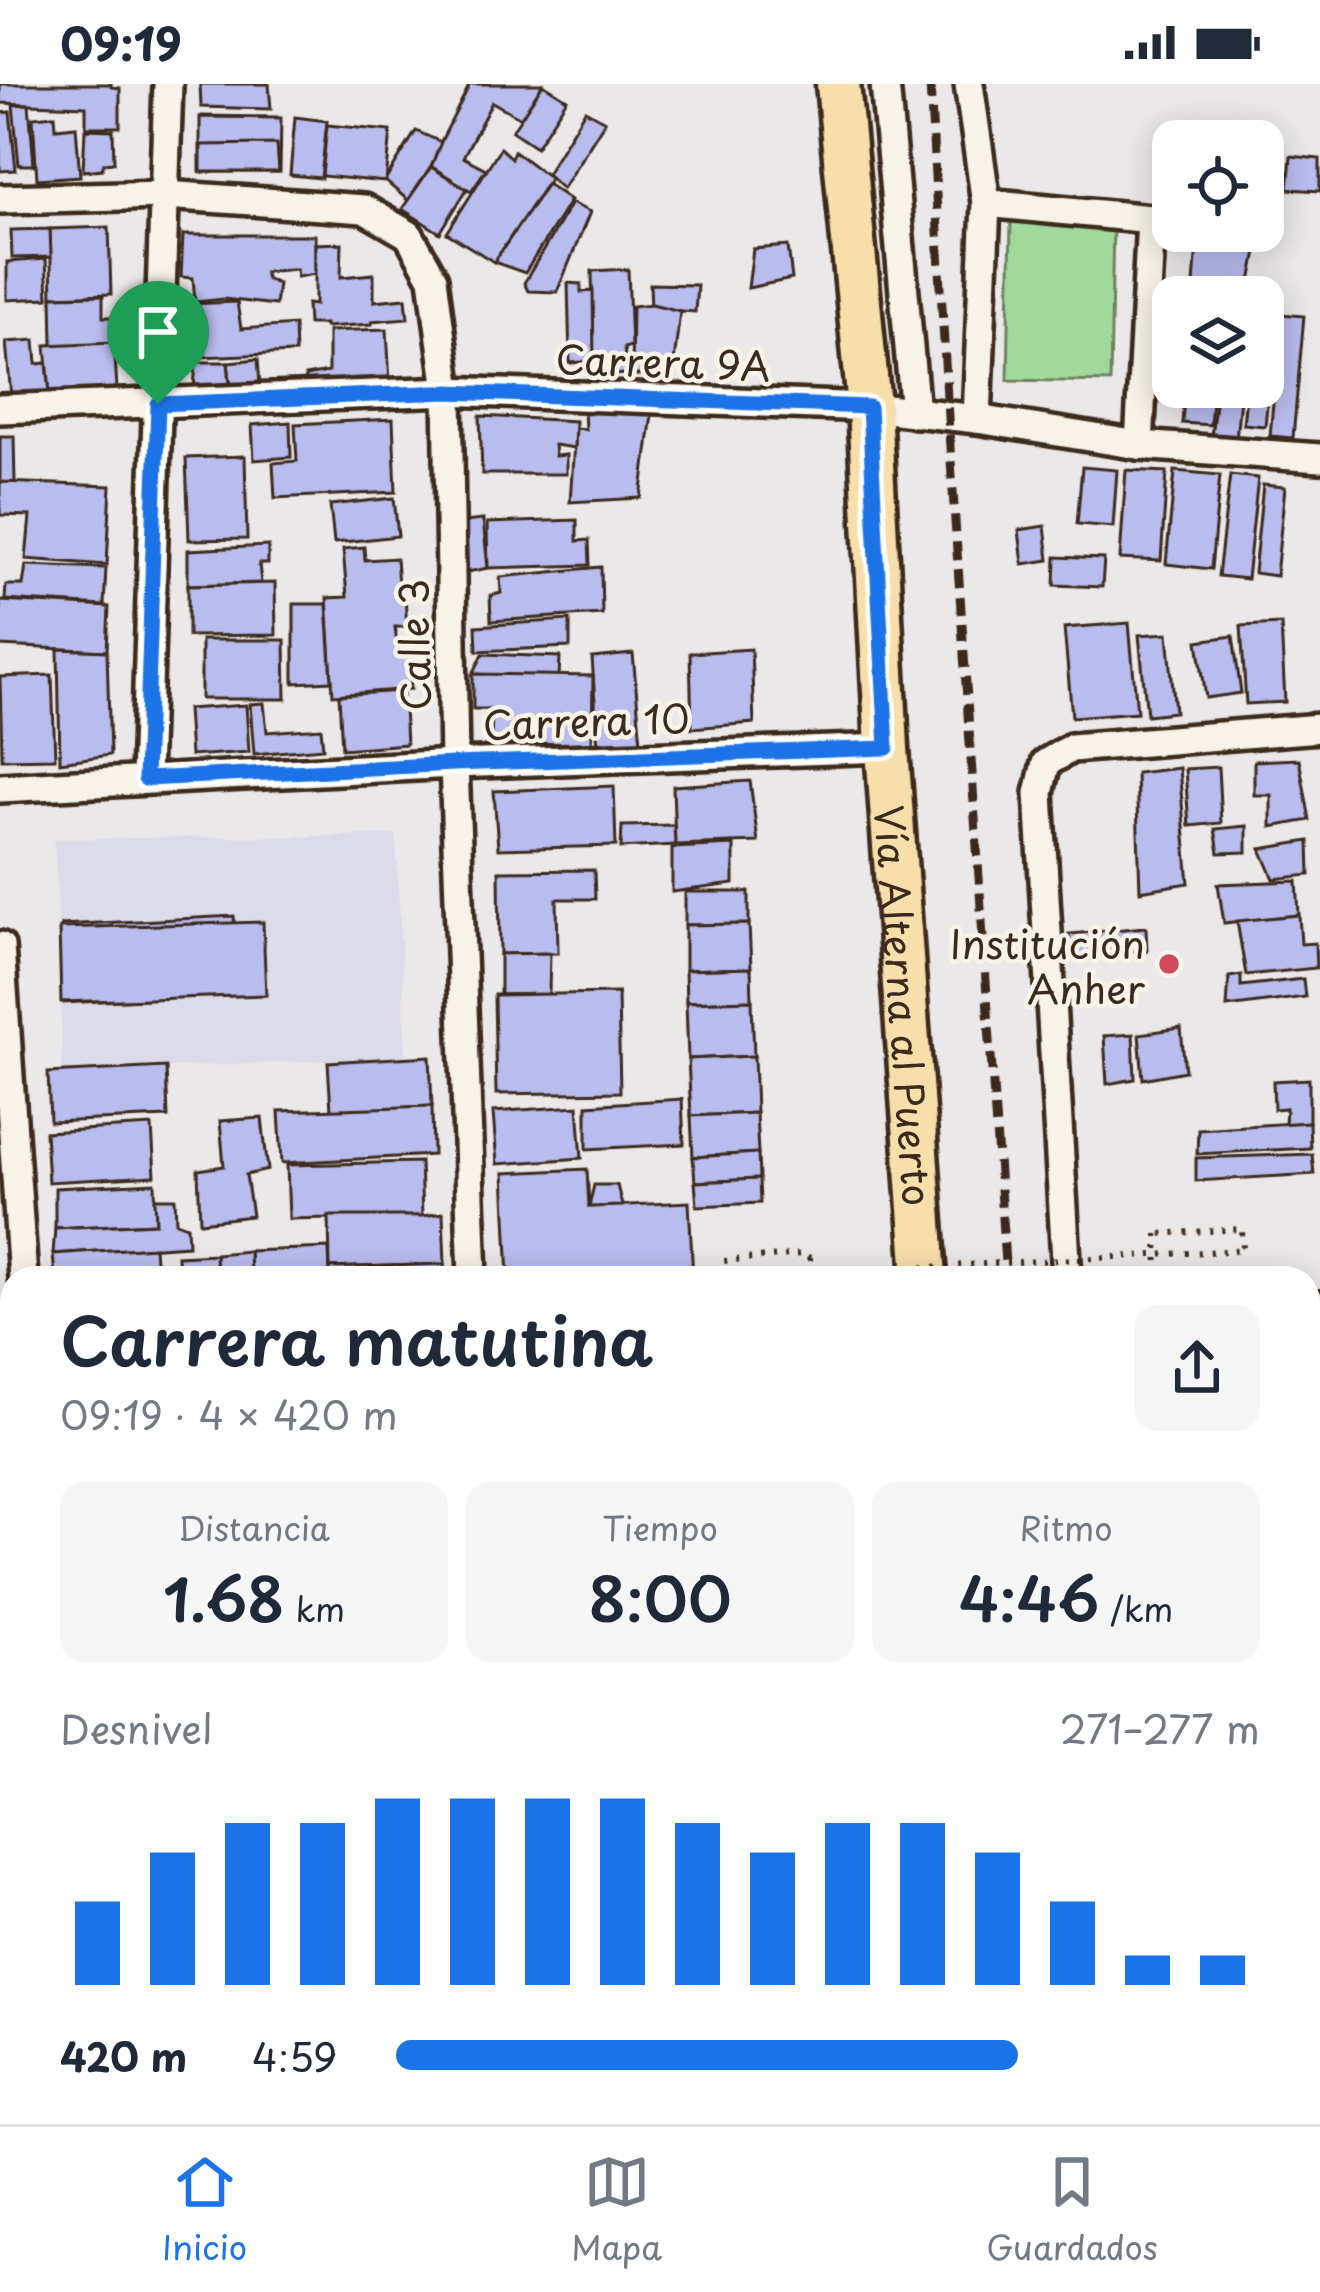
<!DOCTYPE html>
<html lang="es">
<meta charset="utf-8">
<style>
:root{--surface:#fff;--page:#f6f6f7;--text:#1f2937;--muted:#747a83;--line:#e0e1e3;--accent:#1a73e8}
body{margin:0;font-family:"Playpen Sans",sans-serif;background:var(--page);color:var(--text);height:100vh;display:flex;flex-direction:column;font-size:45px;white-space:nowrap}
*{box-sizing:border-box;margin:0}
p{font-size:39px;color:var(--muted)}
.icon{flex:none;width:66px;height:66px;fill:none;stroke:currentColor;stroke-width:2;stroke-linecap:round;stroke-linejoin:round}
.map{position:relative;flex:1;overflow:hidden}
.sheet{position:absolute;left:0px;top:1182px;width:1320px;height:858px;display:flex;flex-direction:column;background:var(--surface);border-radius:36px 36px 0 0;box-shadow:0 6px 30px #0003}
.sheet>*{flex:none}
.buttons{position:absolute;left:1152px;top:36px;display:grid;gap:24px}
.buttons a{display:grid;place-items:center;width:132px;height:132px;border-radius:24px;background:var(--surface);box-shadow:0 6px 30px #0003;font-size:60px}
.pin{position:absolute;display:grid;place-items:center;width:102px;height:102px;color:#fff;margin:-123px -51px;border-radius:50% 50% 50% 0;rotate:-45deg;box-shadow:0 0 12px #0007}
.pin .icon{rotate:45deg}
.round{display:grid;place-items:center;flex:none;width:126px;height:126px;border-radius:24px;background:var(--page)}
.overview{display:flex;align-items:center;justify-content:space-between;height:204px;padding:0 60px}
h1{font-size:66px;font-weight:600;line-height:90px}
.figures{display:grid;grid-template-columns:repeat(3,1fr);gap:18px;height:204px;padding:12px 60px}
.figures div{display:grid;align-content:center;border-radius:24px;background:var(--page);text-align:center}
.figures b{font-size:60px;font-weight:600}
.figures small{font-size:33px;font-weight:400}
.figures p{font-size:33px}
.chart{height:336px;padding:24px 60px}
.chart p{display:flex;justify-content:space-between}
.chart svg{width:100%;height:216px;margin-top:12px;stroke:var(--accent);stroke-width:6}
ul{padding:0 60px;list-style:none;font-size:39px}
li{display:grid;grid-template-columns:192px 144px 1fr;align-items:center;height:90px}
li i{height:30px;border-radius:15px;background:var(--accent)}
.status{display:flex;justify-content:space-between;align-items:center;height:84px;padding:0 60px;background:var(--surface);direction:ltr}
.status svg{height:33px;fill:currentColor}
.tabs{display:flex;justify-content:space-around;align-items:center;height:168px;border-top:3px solid var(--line);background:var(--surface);font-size:33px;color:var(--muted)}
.tabs a{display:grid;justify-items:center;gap:6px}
.tabs .current{color:var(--accent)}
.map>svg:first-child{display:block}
.built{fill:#dcdbea}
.green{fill:#a1d99d;stroke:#6e825e;stroke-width:3}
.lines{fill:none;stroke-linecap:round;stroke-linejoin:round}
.stream{stroke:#699196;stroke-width:10}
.building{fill:#b9bcee;stroke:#3b2a1e;stroke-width:3}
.minor-casing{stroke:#3b2a1e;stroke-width:36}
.tertiary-casing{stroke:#3b2a1e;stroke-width:42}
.primary-casing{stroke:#3b2a1e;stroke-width:51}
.path{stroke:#3b2a1e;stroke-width:6;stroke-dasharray:3 9;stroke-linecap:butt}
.minor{stroke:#f7f3e8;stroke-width:27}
.tertiary{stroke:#f7f3e8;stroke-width:33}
.primary{stroke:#f8deab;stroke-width:42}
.rail{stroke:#3b2a1e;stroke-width:9;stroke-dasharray:18 9;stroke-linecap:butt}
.path-bridge{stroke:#3b2a1e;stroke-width:6;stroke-dasharray:3 9;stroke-linecap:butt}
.route-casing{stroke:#fff;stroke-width:24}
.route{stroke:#1a73e8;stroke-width:15}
.poi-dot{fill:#d1495b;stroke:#f7f3e8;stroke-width:4.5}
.labels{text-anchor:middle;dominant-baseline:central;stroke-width:9;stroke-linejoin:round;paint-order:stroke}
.street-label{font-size:39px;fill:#3b2a1e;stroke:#f7f3e8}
.poi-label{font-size:39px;fill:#3b2a1e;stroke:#f7f3e8;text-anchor:end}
</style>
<div class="status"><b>09:19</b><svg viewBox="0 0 49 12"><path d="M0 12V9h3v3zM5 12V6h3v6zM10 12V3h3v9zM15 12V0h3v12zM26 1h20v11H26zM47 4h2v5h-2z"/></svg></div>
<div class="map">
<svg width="1320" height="2040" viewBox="0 0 1320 2040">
<rect width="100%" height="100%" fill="#ebe8e9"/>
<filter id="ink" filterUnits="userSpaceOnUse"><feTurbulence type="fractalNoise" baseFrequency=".00833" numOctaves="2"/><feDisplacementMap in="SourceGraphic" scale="24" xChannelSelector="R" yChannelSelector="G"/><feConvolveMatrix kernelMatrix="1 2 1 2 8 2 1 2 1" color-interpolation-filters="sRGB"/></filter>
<g filter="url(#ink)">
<path class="built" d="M396 751 406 973 62 988 61 918 266 910 262 838 59 844 54 755Z"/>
<path class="green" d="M1011 137 1113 139 1110 298 1008 296Z"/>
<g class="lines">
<path class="stream" d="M934 2028V2040"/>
</g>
<g class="building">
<path d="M0 0H111V3L120 4V43H86V22L0 19Z"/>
<path d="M200 0H269L271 25 201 23Z"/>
<path d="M470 0H543L521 34 492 18 463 73 486 85 471 107 429 81Z"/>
<path d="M543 0 567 15 536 63 512 47Z"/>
<path d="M29 20 34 81H19L13 21Z"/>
<path d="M585 26 605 37 562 105 546 90Z"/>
<path d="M10 28 16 86 0 87V29Z"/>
<path d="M55 31 56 44 76 42 80 92 37 95 33 33Z"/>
<path d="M202 32 277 33 279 56 203 57Z"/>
<path d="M200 33 281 34 280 88H200Z"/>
<path d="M295 33 327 37 321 94 290 91Z"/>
<path d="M327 41 391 47 386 98 322 92Z"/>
<path d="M85 45 113 46 114 78 104 79 102 85 83 87Z"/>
<path d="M416 47 441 58 431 83 410 118 385 97Z"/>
<path d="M277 60 279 88H201V61Z"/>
<path d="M500 64 511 74 514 67 550 94 494 178 447 149Z"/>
<path d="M1291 72 1320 75V107L1288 105Z"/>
<path d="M431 83 467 105 440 149 402 125Z"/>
<path d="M547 100 570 116 525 189 494 178Z"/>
<path d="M571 119 590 128 557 208 528 207 524 199Z"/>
<path d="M109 143 111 210 52 212 50 145Z"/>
<path d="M50 145 51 173 12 174 11 146Z"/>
<path d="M1198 147H1261L1248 213H1193Z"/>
<path d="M183 151H315V190L297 193 296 185 264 188 266 195 278 200 275 221 224 215 195 218 193 194 181 193Z"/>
<path d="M342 159 341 193 374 190V217L406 214 408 234 372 237V240L325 243V240H308L307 220 315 221V160Z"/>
<path d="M788 162 792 195 748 204 753 165Z"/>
<path d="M46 175 48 214 7 216V178Z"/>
<path d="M628 185 631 262 624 264 627 290 594 292 592 187Z"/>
<path d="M568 199 581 200V208L593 207 594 277 570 279Z"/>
<path d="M650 200 697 201 695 228 651 225Z"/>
<path d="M103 211V233H117L118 260 53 261 52 212Z"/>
<path d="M1255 211 1277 213 1265 342 1243 340 1247 303H1263V213Z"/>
<path d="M237 218 241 245 294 241 295 269 199 273 198 243H191L188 220Z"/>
<path d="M652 220 680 227 673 287 631 292 632 222Z"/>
<path d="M1281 230 1304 232 1293 354 1270 352Z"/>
<path d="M387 245 390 300 307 307 305 292 328 288V247Z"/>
<path d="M35 256 37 280 47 279 50 309 11 312 6 258Z"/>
<path d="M114 258 117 304 50 309 46 261Z"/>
<path d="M258 275 260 301 231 305 228 278Z"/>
<path d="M196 278H228L230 300 194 304Z"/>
<path d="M1185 303H1213L1210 341 1182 339Z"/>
<path d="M1217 303H1241L1236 355 1211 352Z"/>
<path d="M584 326 652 330 641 414 570 418 575 344 585 345Z"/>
<path d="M480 332 575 337 574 364 554 361 555 372 566 371V390H482Z"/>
<path d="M393 335 396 408 275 414 273 379 297 377 295 340Z"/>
<path d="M290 338 291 373 254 376 252 341Z"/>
<path d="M0 352H14L15 399H0Z"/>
<path d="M245 372 247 455 189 456 186 374Z"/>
<path d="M1082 383 1117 386 1113 443 1077 440Z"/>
<path d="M1126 386 1167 388 1161 477 1120 475Z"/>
<path d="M1175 387 1220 391 1211 485 1166 480Z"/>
<path d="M1230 391 1258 394 1247 495 1218 492Z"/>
<path d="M0 398 111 402 107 481 26 475 30 432 0 431Z"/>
<path d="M1263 401 1285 403 1276 492 1254 489Z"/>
<path d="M394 414 398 452 334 459 330 421Z"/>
<path d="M483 436 488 484 468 488 464 438Z"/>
<path d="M577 436V457L589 456 590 481 488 484 487 439Z"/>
<path d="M1045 442 1049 476 1023 480 1019 446Z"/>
<path d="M268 462V480H259L261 499 188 501V466Z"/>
<path d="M364 463 365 476 396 474 399 513 405 512 407 543H395L397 561 408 560 411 605 333 611 327 514 347 513 343 465Z"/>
<path d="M1056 473 1104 475 1102 503 1055 501Z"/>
<path d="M26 481 106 484 104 522 5 516 6 501H23Z"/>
<path d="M601 483 602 530 491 537 490 512 501 509 500 493Z"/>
<path d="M275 499 276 551 188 552V501Z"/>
<path d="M0 517 109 523 107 567 0 562Z"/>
<path d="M294 520H327L332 597 294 599Z"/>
<path d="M570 536V563L477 567 476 542Z"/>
<path d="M1129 539 1137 628 1072 633 1064 544Z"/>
<path d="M1281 540 1285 618 1246 620 1241 542Z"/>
<path d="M1168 549 1175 628 1147 631 1139 551Z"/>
<path d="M1233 552 1241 609 1206 614 1198 557Z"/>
<path d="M201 556H285L286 615H201Z"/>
<path d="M58 565 107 567 110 671 60 678Z"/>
<path d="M751 565 754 639 692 644 690 569Z"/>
<path d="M483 570 560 573 559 594 473 590Z"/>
<path d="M633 570 641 659 598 663 592 574Z"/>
<path d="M473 590 593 592 592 660 491 659 492 625H473Z"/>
<path d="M52 591 55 674 2 675 0 593Z"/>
<path d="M403 607 406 660 342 665 339 611Z"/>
<path d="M264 619 267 648 321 644 323 664 254 670 250 620Z"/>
<path d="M246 621 249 668 190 672 187 625Z"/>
<path d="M1299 675 1310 736 1271 743V711H1254V677Z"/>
<path d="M1218 683 1221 739 1189 742 1185 685Z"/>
<path d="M1179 684 1189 799 1140 807 1136 689Z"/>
<path d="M750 697 758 758 675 761 673 702Z"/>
<path d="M614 702 616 762 498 765 494 707Z"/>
<path d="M674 741 675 761 621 764 622 742Z"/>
<path d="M1247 742V768L1219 769 1215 745Z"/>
<path d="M1309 757 1310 791 1274 795 1261 765Z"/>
<path d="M734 761V800L672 808V764Z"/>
<path d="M594 786 595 815H557L558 869 500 870 499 787Z"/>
<path d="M1297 797 1299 831 1224 839 1218 800Z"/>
<path d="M685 808H749V840L685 841Z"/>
<path d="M1299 831 1301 860 1315 859 1316 884 1246 891 1237 837Z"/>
<path d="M234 832 239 910 64 919 61 841Z"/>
<path d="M263 838 266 911 61 918 59 844Z"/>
<path d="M749 840 751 884 685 886V841Z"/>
<path d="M1146 843 1147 867 1072 872 1069 850Z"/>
<path d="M550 869 549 910 500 911V870Z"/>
<path d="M751 884 752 916 686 918 685 886Z"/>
<path d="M1241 891V902L1303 895 1305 913 1227 923 1229 893Z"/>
<path d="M618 909 620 1008 496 1010 494 911Z"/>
<path d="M752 916 754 972 688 975 686 918Z"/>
<path d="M1181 944 1185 987 1143 995 1139 950Z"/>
<path d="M1133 950 1135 995 1107 1000 1104 952Z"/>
<path d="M430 972 432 1022 331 1027 328 978Z"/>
<path d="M754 972 756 1029 691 1032 688 975Z"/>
<path d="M166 983 168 1033 50 1038 48 989Z"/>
<path d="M1309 995V1038L1285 1040 1286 1024 1274 1025 1273 997Z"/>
<path d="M682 1015 684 1060 587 1065V1021Z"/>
<path d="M432 1022 433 1071 282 1079 279 1027Z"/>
<path d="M578 1022 582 1074 497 1080 493 1028Z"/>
<path d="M756 1029 758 1069 693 1073 691 1032Z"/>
<path d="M262 1034 268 1086 246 1091 252 1132 200 1138 198 1086 224 1082 220 1037Z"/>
<path d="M1309 1038 1310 1064 1197 1070 1198 1045Z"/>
<path d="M152 1042 155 1092 48 1098 45 1048Z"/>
<path d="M758 1069 759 1095 695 1098 693 1073Z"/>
<path d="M1312 1070 1314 1090 1196 1097V1074Z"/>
<path d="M420 1078 422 1132 289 1135 287 1081Z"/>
<path d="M587 1085 589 1123 689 1118 693 1194H509L504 1089Z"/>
<path d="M759 1095 760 1119 697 1122 695 1098Z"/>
<path d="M155 1099 156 1139 55 1144V1104Z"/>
<path d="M594 1101H617L622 1122 589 1123Z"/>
<path d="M155 1114H175L176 1138 187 1142 188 1161 53 1170 55 1144 156 1139Z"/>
<path d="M443 1129 445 1180 330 1184 329 1132H422Z"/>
<path d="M154 1163 156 1192 55 1194 53 1170Z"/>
<path d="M329 1164 330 1194H250L249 1167Z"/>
<path d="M249 1167 250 1194H216L215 1170Z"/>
<path d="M215 1170 216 1194H178L177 1172Z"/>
<path d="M445 1180 446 1194H330V1184Z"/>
<path d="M1315 1272 1320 1306V1345L1308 1347V1273Z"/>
<path d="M1320 1353V1423L1308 1424V1354Z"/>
<path d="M1320 1455V1509H1308V1456Z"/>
<path d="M1320 1606V1637L1308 1638V1607Z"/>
<path d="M0 1679H12V1724L0 1725Z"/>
<path d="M12 1727V1766L0 1767V1728Z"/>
<path d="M12 1767V1819L0 1820V1769Z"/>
<path d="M12 1874V1930L0 1931V1875Z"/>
<path d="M1313 2015 1318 2040H1287L1286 2028H1308V2017Z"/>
<path d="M37 2028 38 2040H0V2031Z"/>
<path d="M139 2028H233L234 2040H141Z"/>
<path d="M247 2028H287L288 2039 248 2040Z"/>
<path d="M553 2028H684L685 2030 554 2040Z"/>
<path d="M705 2028H744L745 2040H706Z"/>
<path d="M818 2028 820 2040H761L760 2033Z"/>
<path d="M1215 2028H1238L1239 2040H1170L1169 2033Z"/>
<path d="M474 2030 475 2040H376Z"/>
</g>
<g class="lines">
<defs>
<g id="minor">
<path d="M885 0 915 329"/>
<path d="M969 0 986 119 977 335"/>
<path d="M0 115 165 111 364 125 409 151 433 194 448 307 454 680 473 1194"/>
<path d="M986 119 1151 135 1139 361"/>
<path d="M0 325 448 307 869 323 977 335 1139 361 1320 374"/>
<path d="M145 695 168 0"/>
<path d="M0 704 454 680 887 664"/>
<path d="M0 862 23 1194"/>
<path d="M1067 1194 1039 709 1046 679 1071 664 1320 644"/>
<path d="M0 1842 12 1841"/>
<path d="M1308 1932 1320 1929"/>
<path d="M84 2028 85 2040"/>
<path d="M503 2028 504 2040"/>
<path d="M882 2028 883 2040"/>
<path d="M1126 2028 1128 2040"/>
</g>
<g id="tertiary">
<path d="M1308 1225H1320"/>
<path d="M0 1291 12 1290"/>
</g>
<g id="primary">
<path id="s1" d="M838 0 869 323 887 664 925 1194"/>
<path d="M988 2028 989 2040"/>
</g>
</defs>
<use href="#minor" class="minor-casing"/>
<use href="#tertiary" class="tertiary-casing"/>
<use href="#primary" class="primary-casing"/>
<g class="path">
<path d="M1157 1150 1158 1194"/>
<path d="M810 1174 811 1194"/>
</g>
<use href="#minor" class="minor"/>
<use href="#tertiary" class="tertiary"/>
<use href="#primary" class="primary"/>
<g class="rail">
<path d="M930 0 948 333 1006 1194"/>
<path d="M1060 2028 1061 2040"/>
</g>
<path class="path-bridge" d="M810 1174 802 1170 724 1177 727 1194 1243 1166 1242 1145 1157 1150"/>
</g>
</g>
<g class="lines" filter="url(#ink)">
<defs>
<path id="route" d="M448 308 869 323 887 664 454 680 145 695 158 320Z"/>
</defs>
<use href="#route" class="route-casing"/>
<use href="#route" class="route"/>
</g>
<circle class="poi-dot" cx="1169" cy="880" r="12"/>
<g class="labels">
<g class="street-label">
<text transform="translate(663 277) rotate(2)">Carrera 9A</text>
<text transform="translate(413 561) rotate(-91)">Calle 3</text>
<text transform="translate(586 636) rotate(-2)">Carrera 10</text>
<text stroke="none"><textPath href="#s1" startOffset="924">Vía Alterna al Puerto</textPath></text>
</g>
<g class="poi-label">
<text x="1145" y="858">Institución<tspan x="1145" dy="45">Anher</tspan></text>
</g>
</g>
</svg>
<div class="buttons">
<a><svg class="icon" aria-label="locate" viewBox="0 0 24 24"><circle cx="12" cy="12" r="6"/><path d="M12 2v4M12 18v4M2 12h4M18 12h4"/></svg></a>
<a><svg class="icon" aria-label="layers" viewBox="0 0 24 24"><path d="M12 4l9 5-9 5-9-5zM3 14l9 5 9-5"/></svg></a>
</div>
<div class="pin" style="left:158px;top:320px;background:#1e9e55"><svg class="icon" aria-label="arrive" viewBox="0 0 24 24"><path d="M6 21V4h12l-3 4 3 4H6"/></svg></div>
<section class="sheet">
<div class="overview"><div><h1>Carrera matutina</h1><p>09:19 · 4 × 420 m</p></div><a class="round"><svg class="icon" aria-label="share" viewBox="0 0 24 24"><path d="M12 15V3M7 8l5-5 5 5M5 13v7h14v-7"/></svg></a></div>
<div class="figures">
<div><p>Distancia</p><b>1.68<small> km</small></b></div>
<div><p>Tiempo</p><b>8:00</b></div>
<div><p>Ritmo</p><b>4:46<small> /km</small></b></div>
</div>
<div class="chart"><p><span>Desnivel</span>271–277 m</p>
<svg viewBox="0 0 160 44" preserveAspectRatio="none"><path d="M5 44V27M15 44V17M25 44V11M35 44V11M45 44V6M55 44V6M65 44V6M75 44V6M85 44V11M95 44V17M105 44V11M115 44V11M125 44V17M135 44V27M145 44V38M155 44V38"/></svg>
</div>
<ul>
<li><b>420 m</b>4:59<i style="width:72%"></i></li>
</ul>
</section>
</div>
<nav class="tabs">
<a class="current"><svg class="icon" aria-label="home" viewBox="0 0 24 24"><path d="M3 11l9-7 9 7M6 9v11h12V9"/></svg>Inicio</a>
<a><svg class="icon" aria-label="map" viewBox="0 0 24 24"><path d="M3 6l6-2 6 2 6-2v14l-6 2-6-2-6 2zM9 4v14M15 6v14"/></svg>Mapa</a>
<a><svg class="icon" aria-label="saved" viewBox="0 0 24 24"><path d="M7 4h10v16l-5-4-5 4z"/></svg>Guardados</a>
</nav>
